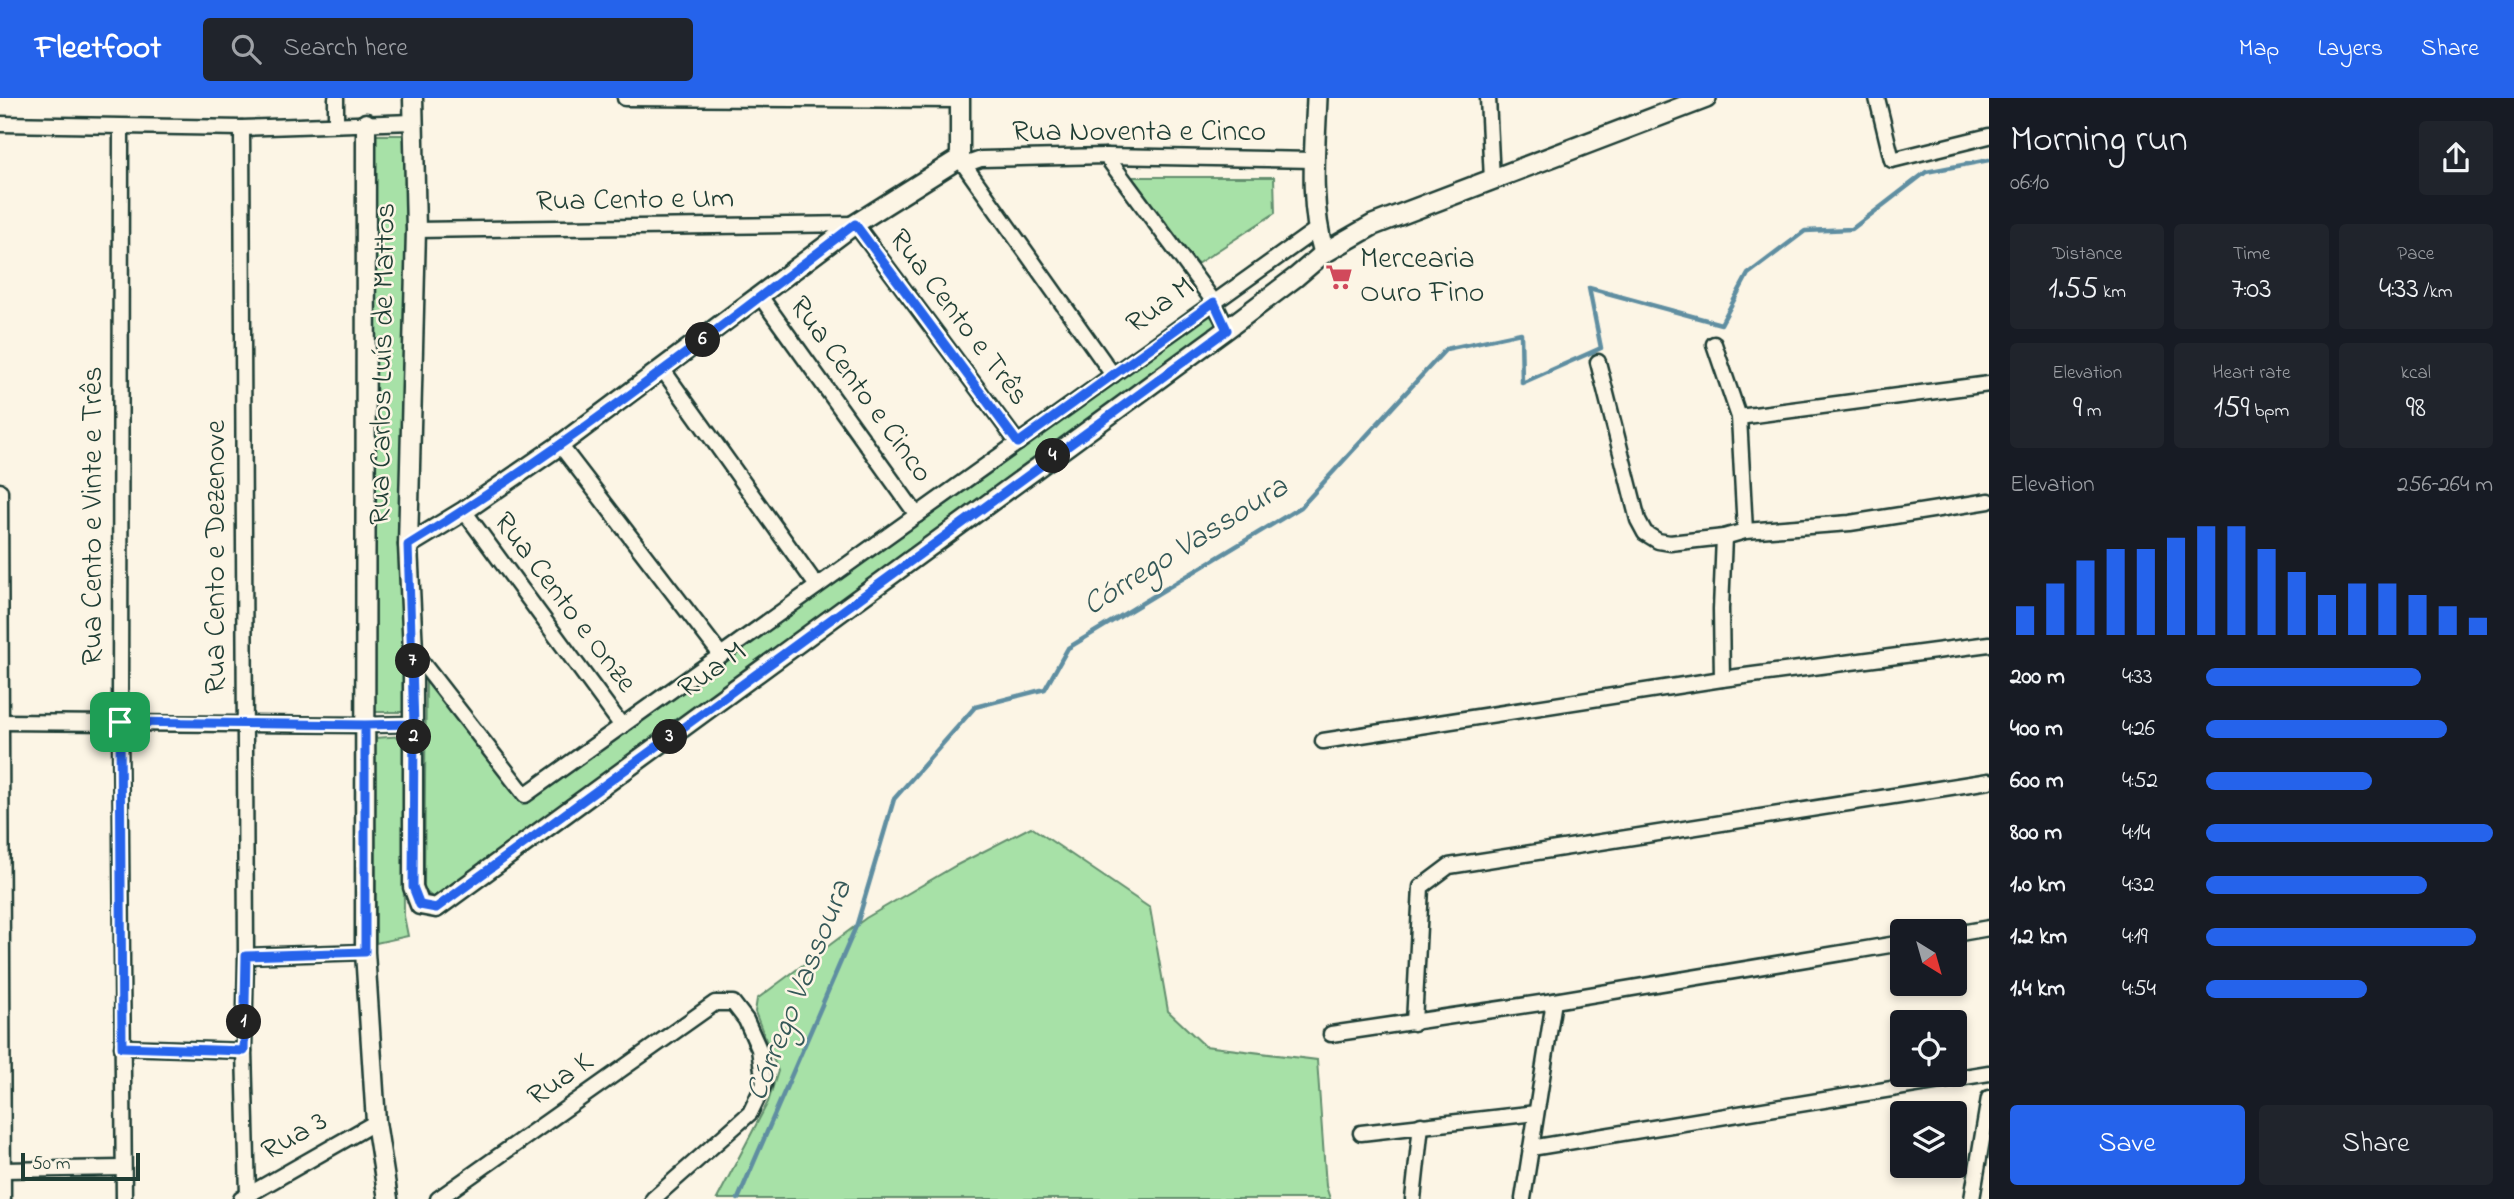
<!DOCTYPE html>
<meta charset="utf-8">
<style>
:root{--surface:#171b24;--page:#20242c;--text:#f1f3f6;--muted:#9ea1a6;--accent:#2563eb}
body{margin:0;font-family:"Indie Flower",sans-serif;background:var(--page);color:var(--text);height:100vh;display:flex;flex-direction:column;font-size:26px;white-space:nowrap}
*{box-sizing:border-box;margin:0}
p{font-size:23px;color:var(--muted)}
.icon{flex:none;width:38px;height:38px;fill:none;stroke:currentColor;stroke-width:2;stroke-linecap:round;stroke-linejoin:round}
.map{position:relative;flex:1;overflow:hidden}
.details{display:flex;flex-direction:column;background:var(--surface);width:525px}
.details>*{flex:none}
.needle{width:46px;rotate:143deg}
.tools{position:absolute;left:1890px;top:821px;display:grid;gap:14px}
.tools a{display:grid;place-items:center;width:77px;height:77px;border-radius:7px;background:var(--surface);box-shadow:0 4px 10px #0003;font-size:35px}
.scale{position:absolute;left:21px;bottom:18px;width:119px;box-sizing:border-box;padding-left:7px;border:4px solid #1f3d34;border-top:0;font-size:19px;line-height:24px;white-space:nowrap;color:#1f3d34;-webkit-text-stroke:5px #fcf5e5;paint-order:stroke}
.pin{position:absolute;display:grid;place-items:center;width:60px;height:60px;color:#fff;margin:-30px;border-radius:14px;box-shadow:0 4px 10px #0006}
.km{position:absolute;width:35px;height:35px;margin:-18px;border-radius:50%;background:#222;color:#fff;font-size:19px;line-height:35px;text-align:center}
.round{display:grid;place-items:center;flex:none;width:74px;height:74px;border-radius:7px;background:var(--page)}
.summary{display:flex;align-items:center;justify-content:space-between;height:119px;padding:0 21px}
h1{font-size:38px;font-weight:600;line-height:52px}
.figures{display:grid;grid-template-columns:repeat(3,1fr);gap:10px;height:119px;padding:7px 21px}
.figures div{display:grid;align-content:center;border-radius:7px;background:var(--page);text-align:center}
.figures b{font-size:30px;font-weight:600}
.figures small{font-size:19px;font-weight:400}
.figures p{font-size:19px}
.chart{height:196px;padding:14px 21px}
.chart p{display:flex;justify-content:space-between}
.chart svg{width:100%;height:126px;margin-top:7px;stroke:var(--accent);stroke-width:6}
.button{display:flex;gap:14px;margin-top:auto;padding:14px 21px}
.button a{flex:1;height:80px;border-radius:7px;background:var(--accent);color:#fff;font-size:28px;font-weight:600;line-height:80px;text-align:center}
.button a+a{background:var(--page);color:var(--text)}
ul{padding:0 21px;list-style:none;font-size:23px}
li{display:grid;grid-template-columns:112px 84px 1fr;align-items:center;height:52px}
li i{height:18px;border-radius:9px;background:var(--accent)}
header{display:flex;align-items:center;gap:42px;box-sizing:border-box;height:98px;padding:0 35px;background:var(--accent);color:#fff}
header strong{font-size:33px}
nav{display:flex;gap:38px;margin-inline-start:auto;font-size:24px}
.search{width:490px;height:63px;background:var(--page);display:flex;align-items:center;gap:18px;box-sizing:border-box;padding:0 24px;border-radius:7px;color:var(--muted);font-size:26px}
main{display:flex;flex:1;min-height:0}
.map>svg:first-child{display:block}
.green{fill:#a7e1a7;stroke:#638f6e;stroke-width:2}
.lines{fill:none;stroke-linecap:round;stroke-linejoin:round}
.stream{stroke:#5f8ea1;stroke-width:4.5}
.minor-casing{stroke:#1f3d34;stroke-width:19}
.tertiary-casing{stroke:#1f3d34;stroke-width:23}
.secondary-casing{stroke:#1f3d34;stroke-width:24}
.minor{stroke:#fcf5e5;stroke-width:14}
.tertiary{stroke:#fcf5e5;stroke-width:18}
.secondary{stroke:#fcf5e5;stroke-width:19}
.route-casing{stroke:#fff;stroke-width:14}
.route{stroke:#2563eb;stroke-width:9}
.labels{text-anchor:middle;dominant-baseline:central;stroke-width:5;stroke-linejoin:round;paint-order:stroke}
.street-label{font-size:30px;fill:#1f3d34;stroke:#fcf5e5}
.poi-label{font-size:30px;fill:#1f3d34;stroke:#fcf5e5;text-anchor:start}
.water-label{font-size:32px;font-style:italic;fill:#345858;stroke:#fcf5e5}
</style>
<header>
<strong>Fleetfoot</strong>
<div class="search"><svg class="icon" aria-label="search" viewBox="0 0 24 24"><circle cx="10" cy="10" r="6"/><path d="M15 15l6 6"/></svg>Search here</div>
<nav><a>Map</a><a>Layers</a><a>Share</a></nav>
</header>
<main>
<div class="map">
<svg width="1989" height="1101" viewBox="0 0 1989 1101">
<rect width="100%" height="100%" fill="#fcf5e5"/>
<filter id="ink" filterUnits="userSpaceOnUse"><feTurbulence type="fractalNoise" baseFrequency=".0143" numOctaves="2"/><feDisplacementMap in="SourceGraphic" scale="14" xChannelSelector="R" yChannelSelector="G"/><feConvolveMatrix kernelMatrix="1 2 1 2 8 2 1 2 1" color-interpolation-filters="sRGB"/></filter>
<g filter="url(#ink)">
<g class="green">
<rect x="375" y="37" width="32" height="577"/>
<path d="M1132 79H1274L1275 115 1197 166Z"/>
<path d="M1206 212 1219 229 438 804 424 792 426 576 522 706Z"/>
<path d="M403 638 404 818 408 838 376 845 375 640Z"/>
<path d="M1031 729 1150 810 1168 913 1205 948 1317 962 1326 1088 1330 1101H717L768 1004 778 973 755 914 757 901 866 820 955 768Z"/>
</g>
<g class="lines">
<path class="stream" d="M738 1101 857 826 894 701 975 609 1045 591 1068 550 1301 409 1446 251 1521 235 1522 285 1601 250 1589 190 1721 226 1748 176 1805 133 1852 131 1926 74 1989 62"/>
<defs>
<g id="minor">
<path d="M625 0 960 2"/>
<path d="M1488 0 1492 82"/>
<path d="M1877 0 1892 62 1989 38"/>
<path d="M0 26 242 30 413 24"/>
<path d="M336 26V0"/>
<path d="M121 29 120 624 124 1101"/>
<path d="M242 30 246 858 244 953 248 1097"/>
<path d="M1106 58 1214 204 1227 231"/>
<path d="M960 61 1113 277"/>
<path d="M964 67 981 61 1106 58 1314 62"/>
<path d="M416 132 855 126 1018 345"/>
<path d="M760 198 917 417"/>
<path d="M1714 246 1739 319 1745 433"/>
<path d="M1598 264 1638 422 1645 435 1658 443 1670 445 1724 439 1745 433 1850 425 1989 403"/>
<path d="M663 272 817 488"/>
<path d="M1739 319 1989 286"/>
<path d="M560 347 721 557"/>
<path d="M0 393 3 1101"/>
<path d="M464 413 622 628"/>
<path d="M413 553 525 697 1317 131"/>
<path d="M1722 581 1721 511 1724 439"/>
<path d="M0 624 365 627 414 626"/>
<path d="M1323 643 1722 581 1989 546"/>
<path d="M1955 836 1989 830"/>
<path d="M246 858 365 854"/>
<path d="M1414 925 1421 789 1449 768 1989 683"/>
<path d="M1331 936 1554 903 1902 845"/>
<path d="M122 949 244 953"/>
<path d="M1361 1035 1536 1015"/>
<path d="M1531 1050 1989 975"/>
<path d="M3 1072 123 1070"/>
<path d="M241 1101 376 1024"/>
<path d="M438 1101 715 905H733L746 922 759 951 764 986 750 1015 653 1101"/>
<path d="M1413 1101 1421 1027"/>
<path d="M1523 1101 1554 903"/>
<path d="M1972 1101 1989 1000"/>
</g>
<g id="tertiary">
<path d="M413 0 416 132 408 447 413 553V789L420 807 436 810 1227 231 1296 179 1324 155"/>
<path d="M366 25 365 854 376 1024 388 1101"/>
<path d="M408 447 464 413 560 347 855 126 960 60V0"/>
</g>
<path id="secondary" d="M1317 0C1315 51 1309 105 1324 155L1373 127 1706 0"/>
</defs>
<use href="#minor" class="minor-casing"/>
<use href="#tertiary" class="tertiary-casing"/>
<use href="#secondary" class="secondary-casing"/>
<use href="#minor" class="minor"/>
<use href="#tertiary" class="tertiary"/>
<use href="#secondary" class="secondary"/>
</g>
</g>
<g class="lines" filter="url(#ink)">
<defs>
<path id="route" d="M120 624 122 949 244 953 246 858 365 854V627L414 626 413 789 420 807 436 810 1227 232 1214 204 1018 345 855 126C710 237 565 351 408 447L414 626 365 627 120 624"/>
</defs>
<use href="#route" class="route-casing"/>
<use href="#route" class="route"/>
</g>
<defs>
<symbol id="supermarket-bare" viewBox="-9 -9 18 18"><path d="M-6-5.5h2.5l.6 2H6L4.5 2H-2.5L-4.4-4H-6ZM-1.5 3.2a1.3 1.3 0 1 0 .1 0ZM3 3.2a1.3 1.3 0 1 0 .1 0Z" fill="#d1495b" stroke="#fcf5e5" stroke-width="2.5" paint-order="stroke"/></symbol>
</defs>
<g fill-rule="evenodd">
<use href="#supermarket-bare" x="1320" y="160" width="38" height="38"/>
</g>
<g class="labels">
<g class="street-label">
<text x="1139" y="35">Rua Noventa e Cinco</text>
<text transform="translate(635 103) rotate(-1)">Rua Cento e Um</text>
<text transform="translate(1161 208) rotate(-36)">Rua M</text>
<text transform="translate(958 220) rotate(53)">Rua Cento e Três</text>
<text transform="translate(384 266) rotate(-89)">Rua Carlos Luís de Mattos</text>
<text transform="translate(860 292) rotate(54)">Rua Cento e Cinco</text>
<text transform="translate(94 418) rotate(-90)">Rua Cento e Vinte e Três</text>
<text transform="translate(217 459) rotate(-90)">Rua Cento e Dezenove</text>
<text transform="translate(564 505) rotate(53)">Rua Cento e Onze</text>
<text transform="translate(713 573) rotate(-36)">Rua M</text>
<text transform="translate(561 982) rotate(-35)">Rua K</text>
<text transform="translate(295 1039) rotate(-30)">Rua 3</text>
</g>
<g class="poi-label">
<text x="1360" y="162">Mercearia<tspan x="1360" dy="34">Ouro Fino</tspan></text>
</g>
<g class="water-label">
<text transform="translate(1186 449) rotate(-32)">Córrego Vassoura</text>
<text transform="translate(800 893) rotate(-68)">Córrego Vassoura</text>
</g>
</g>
</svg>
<div class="tools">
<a><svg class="needle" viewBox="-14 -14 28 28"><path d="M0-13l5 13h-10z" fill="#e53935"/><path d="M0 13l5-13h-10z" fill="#9ea1a6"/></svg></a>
<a><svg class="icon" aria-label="locate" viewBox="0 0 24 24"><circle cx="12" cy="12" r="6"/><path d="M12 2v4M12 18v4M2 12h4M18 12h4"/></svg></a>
<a><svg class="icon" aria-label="layers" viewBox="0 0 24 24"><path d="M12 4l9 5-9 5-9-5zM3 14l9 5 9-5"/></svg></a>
</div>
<div class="scale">50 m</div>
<div class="pin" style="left:120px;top:624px;background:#1e9e55"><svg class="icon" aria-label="arrive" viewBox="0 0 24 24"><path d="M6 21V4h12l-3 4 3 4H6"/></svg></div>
<b class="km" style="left:244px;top:924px">1</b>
<b class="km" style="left:414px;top:639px">2</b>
<b class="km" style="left:670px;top:639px">3</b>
<b class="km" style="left:1053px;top:358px">4</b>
<b class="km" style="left:703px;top:242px">6</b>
<b class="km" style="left:413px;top:563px">7</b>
</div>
<section class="details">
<div class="summary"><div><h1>Morning run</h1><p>06:10</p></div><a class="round"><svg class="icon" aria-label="share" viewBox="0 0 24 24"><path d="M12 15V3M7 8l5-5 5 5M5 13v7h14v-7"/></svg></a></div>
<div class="figures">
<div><p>Distance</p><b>1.55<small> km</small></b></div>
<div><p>Time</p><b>7:03</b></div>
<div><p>Pace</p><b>4:33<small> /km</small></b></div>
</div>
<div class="figures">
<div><p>Elevation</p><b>9<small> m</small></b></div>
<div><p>Heart rate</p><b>159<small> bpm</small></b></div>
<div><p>kcal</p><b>98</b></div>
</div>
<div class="chart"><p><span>Elevation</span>256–264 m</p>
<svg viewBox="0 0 160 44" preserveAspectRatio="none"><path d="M5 44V34M15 44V26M25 44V18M35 44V14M45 44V14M55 44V10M65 44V6M75 44V6M85 44V14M95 44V22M105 44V30M115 44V26M125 44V26M135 44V30M145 44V34M155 44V38"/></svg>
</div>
<ul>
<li><b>200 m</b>4:33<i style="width:75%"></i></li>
<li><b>400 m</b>4:26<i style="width:84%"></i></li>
<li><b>600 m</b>4:52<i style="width:58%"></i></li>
<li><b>800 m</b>4:14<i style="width:100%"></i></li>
<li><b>1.0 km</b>4:32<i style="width:77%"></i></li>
<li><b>1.2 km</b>4:19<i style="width:94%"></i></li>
<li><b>1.4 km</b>4:54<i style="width:56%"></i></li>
</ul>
<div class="button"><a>Save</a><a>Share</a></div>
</section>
</main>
